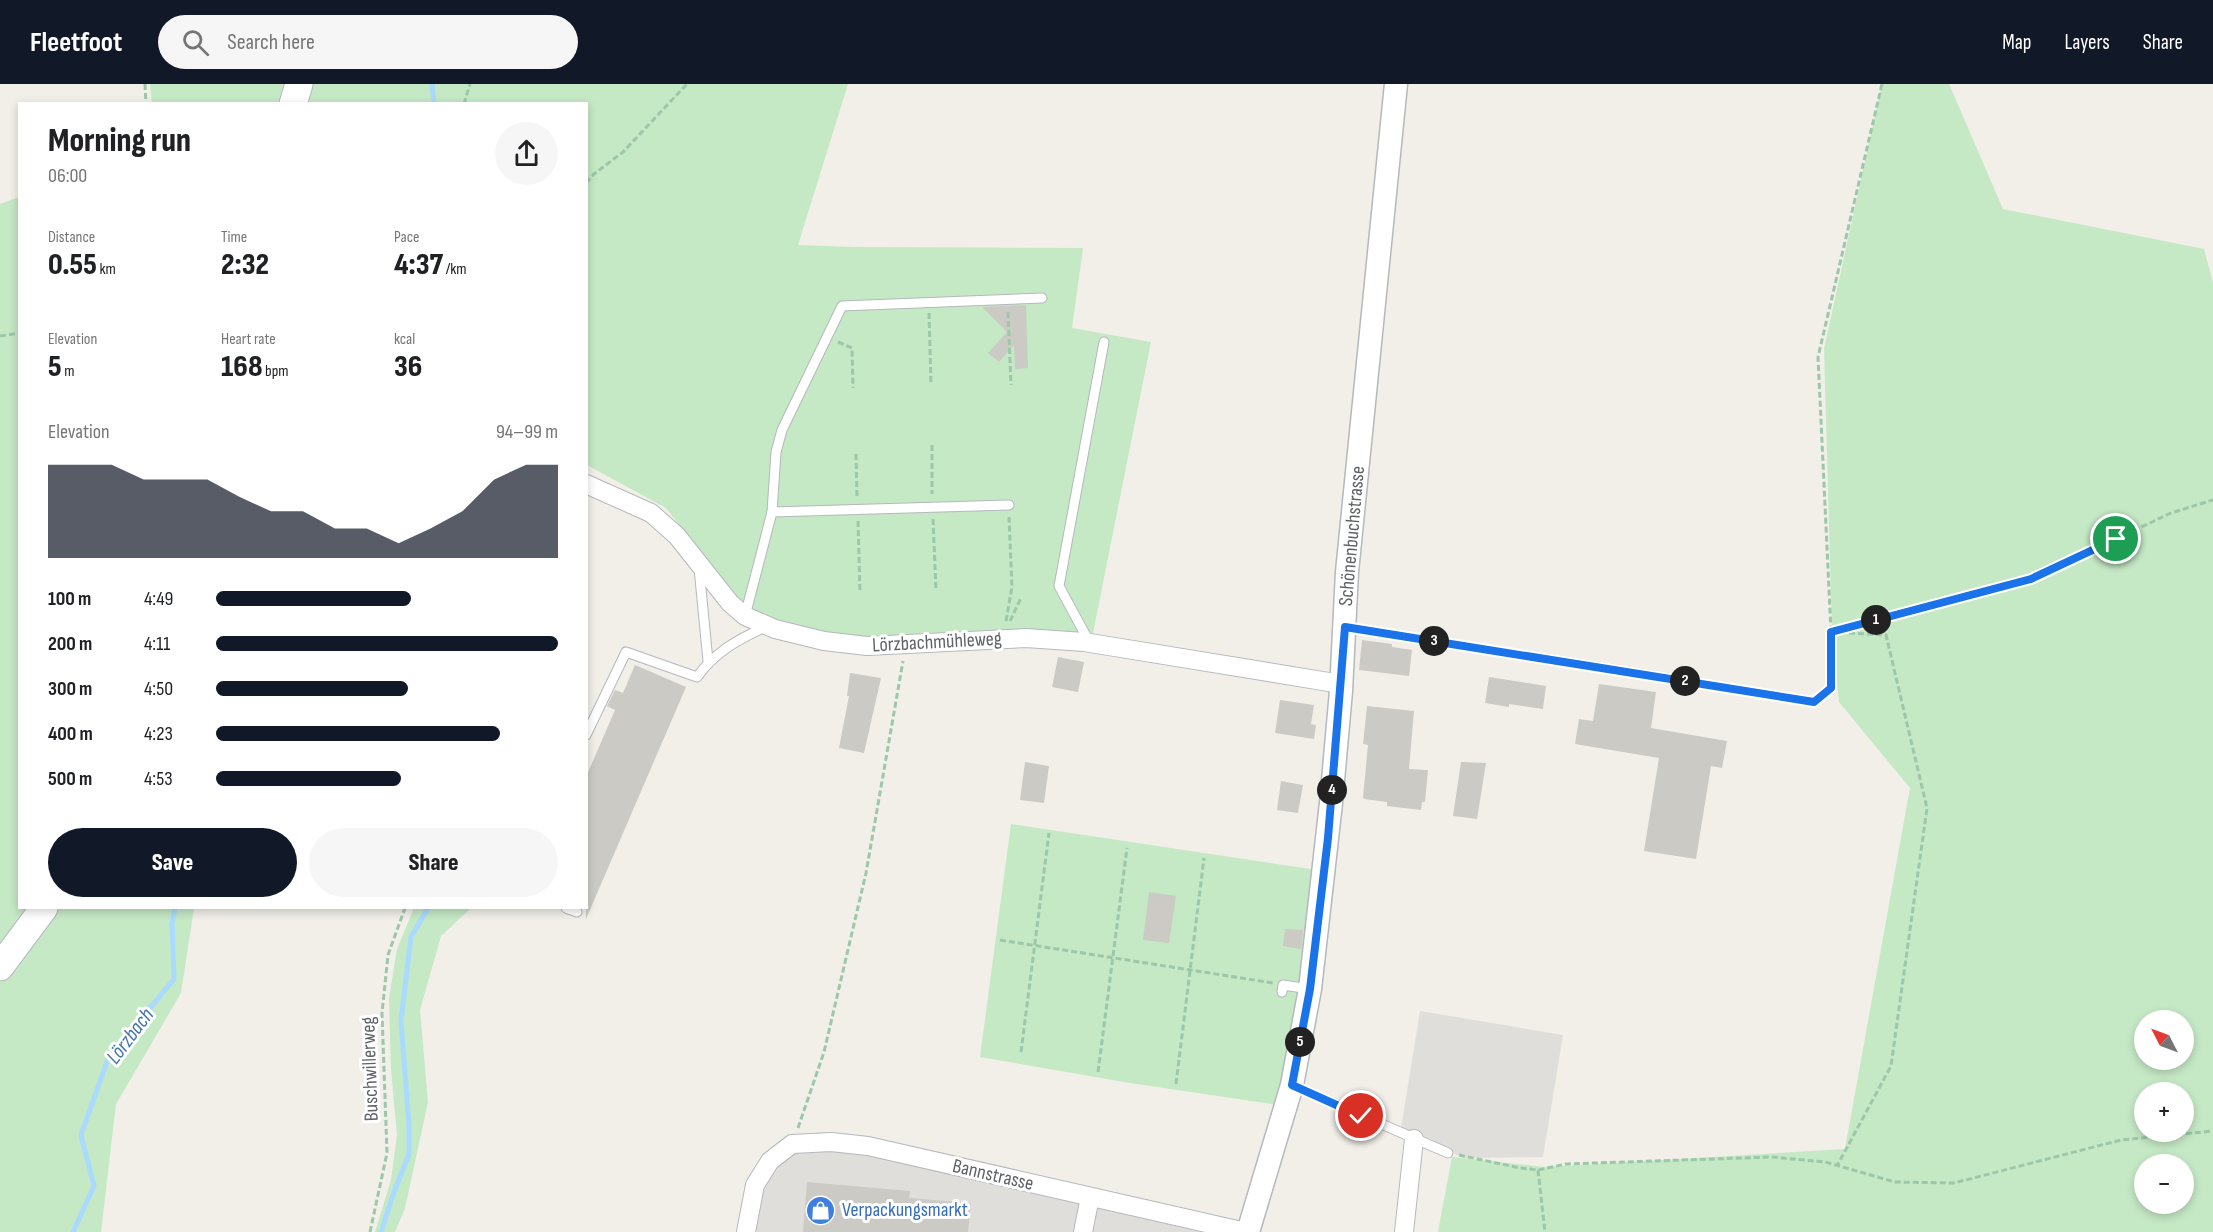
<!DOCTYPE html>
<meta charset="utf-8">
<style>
:root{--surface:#fff;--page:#f6f6f6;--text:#202124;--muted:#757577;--accent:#111827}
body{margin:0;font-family:"Sofia Sans Condensed",sans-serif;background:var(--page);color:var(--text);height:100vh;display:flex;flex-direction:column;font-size:22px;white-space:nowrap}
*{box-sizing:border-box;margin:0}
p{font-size:20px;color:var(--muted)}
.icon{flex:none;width:33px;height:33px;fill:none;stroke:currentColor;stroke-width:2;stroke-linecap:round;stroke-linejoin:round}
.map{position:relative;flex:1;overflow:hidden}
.details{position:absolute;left:18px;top:18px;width:570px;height:807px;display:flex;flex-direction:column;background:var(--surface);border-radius:0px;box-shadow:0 3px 9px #0003}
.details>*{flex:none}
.needle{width:39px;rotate:312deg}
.fabs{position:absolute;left:2134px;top:926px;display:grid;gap:12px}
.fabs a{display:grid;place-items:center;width:60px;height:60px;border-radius:50%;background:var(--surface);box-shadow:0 3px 9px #0003;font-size:30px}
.pin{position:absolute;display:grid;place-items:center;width:51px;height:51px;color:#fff;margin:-26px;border:3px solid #fff;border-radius:50%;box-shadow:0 2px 6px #0007}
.km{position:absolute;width:30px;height:30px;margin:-15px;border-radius:50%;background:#222;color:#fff;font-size:16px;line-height:30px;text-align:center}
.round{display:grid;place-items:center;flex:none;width:63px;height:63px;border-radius:32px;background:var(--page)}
.overview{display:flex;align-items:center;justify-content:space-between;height:102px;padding:0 30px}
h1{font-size:33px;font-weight:800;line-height:45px}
.figures{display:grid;grid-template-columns:repeat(3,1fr);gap:9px;height:102px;padding:6px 30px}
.figures div{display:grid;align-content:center}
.figures b{font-size:30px;font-weight:800}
.figures small{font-size:16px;font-weight:400}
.figures p{font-size:16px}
.chart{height:168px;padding:12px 30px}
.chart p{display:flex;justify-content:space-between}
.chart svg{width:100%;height:108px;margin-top:6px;fill:var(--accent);opacity:.7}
.action{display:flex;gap:12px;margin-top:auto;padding:12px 30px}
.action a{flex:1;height:69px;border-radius:36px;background:var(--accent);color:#fff;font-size:24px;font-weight:800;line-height:69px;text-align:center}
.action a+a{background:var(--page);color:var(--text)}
ul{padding:0 30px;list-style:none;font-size:20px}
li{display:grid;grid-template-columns:96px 72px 1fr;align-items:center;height:45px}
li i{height:15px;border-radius:8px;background:var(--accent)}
header{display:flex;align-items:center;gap:36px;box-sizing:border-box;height:84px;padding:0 30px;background:var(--accent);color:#fff}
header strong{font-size:28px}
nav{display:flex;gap:33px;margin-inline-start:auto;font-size:21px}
.search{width:420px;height:54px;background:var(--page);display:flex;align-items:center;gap:15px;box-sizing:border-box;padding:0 21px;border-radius:33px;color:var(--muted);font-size:22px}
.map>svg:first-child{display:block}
.industrial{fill:#e0deda}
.green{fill:#c5e8c5;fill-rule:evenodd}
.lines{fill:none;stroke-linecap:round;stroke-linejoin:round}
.stream{stroke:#aadaff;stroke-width:5}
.building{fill:#cccac5}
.service-casing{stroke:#b5b8bc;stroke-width:11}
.minor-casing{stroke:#b5b8bc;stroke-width:20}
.tertiary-casing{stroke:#b5b8bc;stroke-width:25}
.secondary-casing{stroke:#b6babf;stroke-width:29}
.path{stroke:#9cc7a9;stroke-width:3;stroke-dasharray:6 3;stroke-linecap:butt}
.service{stroke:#fff;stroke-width:9}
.minor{stroke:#fff;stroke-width:18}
.tertiary{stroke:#fff;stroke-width:22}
.secondary{stroke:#fff;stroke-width:27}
.route-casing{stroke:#fff;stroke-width:12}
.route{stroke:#1a73e8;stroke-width:8}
.labels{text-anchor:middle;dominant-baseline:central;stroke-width:6;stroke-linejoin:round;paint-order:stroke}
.street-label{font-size:20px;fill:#5f6368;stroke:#fff}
.shop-label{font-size:20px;fill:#366cbe;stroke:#fff;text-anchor:start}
.water-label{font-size:21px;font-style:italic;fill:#4174aa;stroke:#fff}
</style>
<header>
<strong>Fleetfoot</strong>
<div class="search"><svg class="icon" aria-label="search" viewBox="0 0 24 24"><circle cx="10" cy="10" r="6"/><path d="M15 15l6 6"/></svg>Search here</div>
<nav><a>Map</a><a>Layers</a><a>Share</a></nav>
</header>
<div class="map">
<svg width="2213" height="1148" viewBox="0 0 2213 1148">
<rect width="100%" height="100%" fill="#f1efe8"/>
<g class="industrial">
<path d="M1420 927 1563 951 1543 1073 1464 1074 1401 1044Z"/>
<path d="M831 1058 1258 1148H746L755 1101 792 1060Z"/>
</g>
<g class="green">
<path d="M150 0H848L798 161 854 163 1083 164 1072 244 1151 258 1091 559 845 557 749 531 666 424 587 381 586 20H152Z"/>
<path d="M1882 0H1949L2003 125 2204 165 2213 199V1148H1438L1452 1073 1545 1083 1845 1065 1910 704 1839 618 1832 548 1824 265ZM2145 936H2184V975H2145ZM2145 1008H2184V1047H2145ZM2145 1080H2184V1119H2145Z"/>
<path d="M19 113 20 824H194L181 909 116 1020 101 1148H0V120Z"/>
<path d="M1011 740 1317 786 1289 1007 1279 1021 1130 999 980 973Z"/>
<path d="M414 824H471L441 852 420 926 428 1018 405 1124 395 1148H375L391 1096 397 1051 391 986 389 914 397 865Z"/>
</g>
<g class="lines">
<g class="stream">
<path d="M432 0 434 20"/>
<path d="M73 1148 94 1102 81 1051 108 975 174 895 172 840 175 824"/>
<path d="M381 1148 394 1108 409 1070V1041L401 937 411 853 428 824"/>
</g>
</g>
<g class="building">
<path d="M1026 221 1028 284 1015 285 1014 261 999 278 988 269 1007 248 982 223Z"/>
<path d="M1362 556 1392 560V563L1412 566 1409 592 1359 586Z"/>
<path d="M1058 573 1084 578 1078 608 1052 603Z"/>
<path d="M635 581 686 603 586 835V693L615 626 607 622 615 606 623 609Z"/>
<path d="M850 589 881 594 864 669 839 664 849 612H847Z"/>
<path d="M1489 593 1546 602 1543 625 1509 620V623L1485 619Z"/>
<path d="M1599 600 1656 608 1651 644 1727 657 1722 684 1711 682 1696 775 1644 767 1659 674 1575 660 1579 635 1593 637Z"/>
<path d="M1280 616 1314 621 1311 640 1316 641 1314 655 1275 649Z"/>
<path d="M1367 622 1414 627 1409 685 1428 686 1425 718H1422L1421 726 1387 722V718L1364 715 1363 713 1368 661 1363 660Z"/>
<path d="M1025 678 1049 682 1044 719 1020 716Z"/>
<path d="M1461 678 1486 679 1477 735 1453 732Z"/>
<path d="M1281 697 1303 701 1298 729 1277 726Z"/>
<path d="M1149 808 1176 812 1169 859 1143 856Z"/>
<path d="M1285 845 1303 846 1301 865 1283 862Z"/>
<path d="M807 1098 910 1107 909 1114 971 1119 968 1148H803Z"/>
</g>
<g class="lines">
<defs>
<g id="service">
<path d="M772 428 1009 421"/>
<path d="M699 484 708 577"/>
<path d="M745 532 772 428 776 368 782 346 842 222 1042 214"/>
<path d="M1345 543 1685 597"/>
<path d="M1084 558 1086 552 1059 502 1104 258"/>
<path d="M586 651 626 568 697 593C715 568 737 556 765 543"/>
<path d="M566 824 577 828"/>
<path d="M1282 908 1283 901 1310 905"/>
<path d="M1292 1001 1448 1069"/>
</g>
<g id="minor">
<path d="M586 400 651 429 677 452 730 519 745 532 775 545 824 557 867 562 1026 554 1084 558 1341 600"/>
<path d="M746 1148 755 1101 770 1077 792 1060 831 1058 868 1062 1246 1148"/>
<path d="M1083 1148 1090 1113"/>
<path d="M1404 1148 1414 1055"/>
</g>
<path id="tertiary" d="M1248 1148 1292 1001 1310 905 1331 719 1341 607 1347 488 1396 0"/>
<g id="secondary">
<path d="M293 20 299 0"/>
<path d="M0 883 44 824"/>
</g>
</defs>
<use href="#service" class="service-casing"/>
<use href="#minor" class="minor-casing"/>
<use href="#tertiary" class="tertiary-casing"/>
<use href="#secondary" class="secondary-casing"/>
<g class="path">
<path d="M145 0 146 20"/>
<path d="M464 20 470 0"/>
<path d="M586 99 594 90 623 68 687 0"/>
<path d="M1008 228 1011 301"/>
<path d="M929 229 931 301"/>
<path d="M0 252 20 249"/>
<path d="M838 258 852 264 853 304"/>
<path d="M932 361V410"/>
<path d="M856 370 857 413"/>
<path d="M933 435 936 506"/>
<path d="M858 437 860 508"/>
<path d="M1006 537 1012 503 1009 433"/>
<path d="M1010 537 1021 514"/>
<path d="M1836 547 2031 495 2171 429 2213 416"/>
<path d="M1831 548 1886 551 1927 724 1891 982 1837 1082"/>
<path d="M1696 599 1814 618 1831 604V548L1818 273 1882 0"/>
<path d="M1000 856 1273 899"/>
<path d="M1021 968 1049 749"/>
<path d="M1098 988 1127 764"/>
<path d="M1176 1000 1204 774"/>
<path d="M798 1044 824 968 866 789 903 577"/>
<path d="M1459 1071 1520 1084 1538 1086 1566 1080 1772 1073 1825 1078 1895 1098 1954 1099 2121 1056 2213 1047"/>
<path d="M1538 1086 1545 1148"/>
<path d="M370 1148 387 1069 382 929 388 871 405 824"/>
</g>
<use href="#service" class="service"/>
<use href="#minor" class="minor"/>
<use href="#tertiary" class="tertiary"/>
<use href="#secondary" class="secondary"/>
</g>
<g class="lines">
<defs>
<path id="route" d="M1361 1032 1292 1001 1310 905 1328 754 1345 543 1814 618 1831 604V548L2031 495 2116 455"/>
</defs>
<use href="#route" class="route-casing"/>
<use href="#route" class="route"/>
</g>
<defs>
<symbol id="shop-disc" viewBox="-11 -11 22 22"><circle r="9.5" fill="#3f7fe0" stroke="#fff"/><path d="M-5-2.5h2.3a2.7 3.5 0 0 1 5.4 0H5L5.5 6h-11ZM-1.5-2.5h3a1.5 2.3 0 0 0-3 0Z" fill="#fff"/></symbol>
</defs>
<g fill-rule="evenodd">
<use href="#shop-disc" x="804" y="1110" width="33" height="33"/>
</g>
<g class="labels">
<g class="street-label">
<text transform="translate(1352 452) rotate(-85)">Schönenbuchstrasse</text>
<text transform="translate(937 558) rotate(-3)">Lörzbachmühleweg</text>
<text transform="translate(370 985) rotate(-92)">Buschwillerweg</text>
<text transform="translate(993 1091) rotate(13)">Bannstrasse</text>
</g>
<g class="shop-label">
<text x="842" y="1126">Verpackungsmarkt</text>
</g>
<g class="water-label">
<text transform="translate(130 952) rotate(-53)">Lörzbach</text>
</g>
</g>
</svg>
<div class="fabs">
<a><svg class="needle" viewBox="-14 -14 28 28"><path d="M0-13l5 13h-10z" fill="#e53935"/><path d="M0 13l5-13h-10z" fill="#757577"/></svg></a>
<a>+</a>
<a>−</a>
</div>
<div class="pin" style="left:2116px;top:455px;background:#1e9e55"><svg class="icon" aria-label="arrive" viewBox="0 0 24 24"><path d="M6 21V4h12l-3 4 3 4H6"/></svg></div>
<div class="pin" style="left:1361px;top:1032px;background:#d93025"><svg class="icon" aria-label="check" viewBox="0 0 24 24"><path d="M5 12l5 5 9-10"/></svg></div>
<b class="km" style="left:1876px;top:536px">1</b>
<b class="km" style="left:1685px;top:597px">2</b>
<b class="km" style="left:1434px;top:557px">3</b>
<b class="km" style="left:1332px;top:706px">4</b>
<b class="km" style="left:1300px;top:958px">5</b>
<section class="details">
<div class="overview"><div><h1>Morning run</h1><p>06:00</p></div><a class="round"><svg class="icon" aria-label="share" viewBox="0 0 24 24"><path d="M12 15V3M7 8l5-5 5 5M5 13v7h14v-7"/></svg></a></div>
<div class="figures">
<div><p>Distance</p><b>0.55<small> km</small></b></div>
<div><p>Time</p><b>2:32</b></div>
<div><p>Pace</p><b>4:37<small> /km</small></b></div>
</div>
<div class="figures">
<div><p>Elevation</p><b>5<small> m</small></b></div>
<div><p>Heart rate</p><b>168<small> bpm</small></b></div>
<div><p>kcal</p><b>36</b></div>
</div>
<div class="chart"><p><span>Elevation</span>94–99 m</p>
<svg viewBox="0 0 160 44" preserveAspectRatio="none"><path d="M0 44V6L10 6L20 6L30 12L40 12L50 12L60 19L70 25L80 25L90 32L100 32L110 38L120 32L130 25L140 12L150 6L160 6V44z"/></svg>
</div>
<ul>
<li><b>100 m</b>4:49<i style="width:57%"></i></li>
<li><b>200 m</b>4:11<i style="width:100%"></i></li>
<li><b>300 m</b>4:50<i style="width:56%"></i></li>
<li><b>400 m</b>4:23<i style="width:83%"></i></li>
<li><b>500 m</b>4:53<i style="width:54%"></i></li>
</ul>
<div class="action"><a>Save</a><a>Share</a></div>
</section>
</div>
